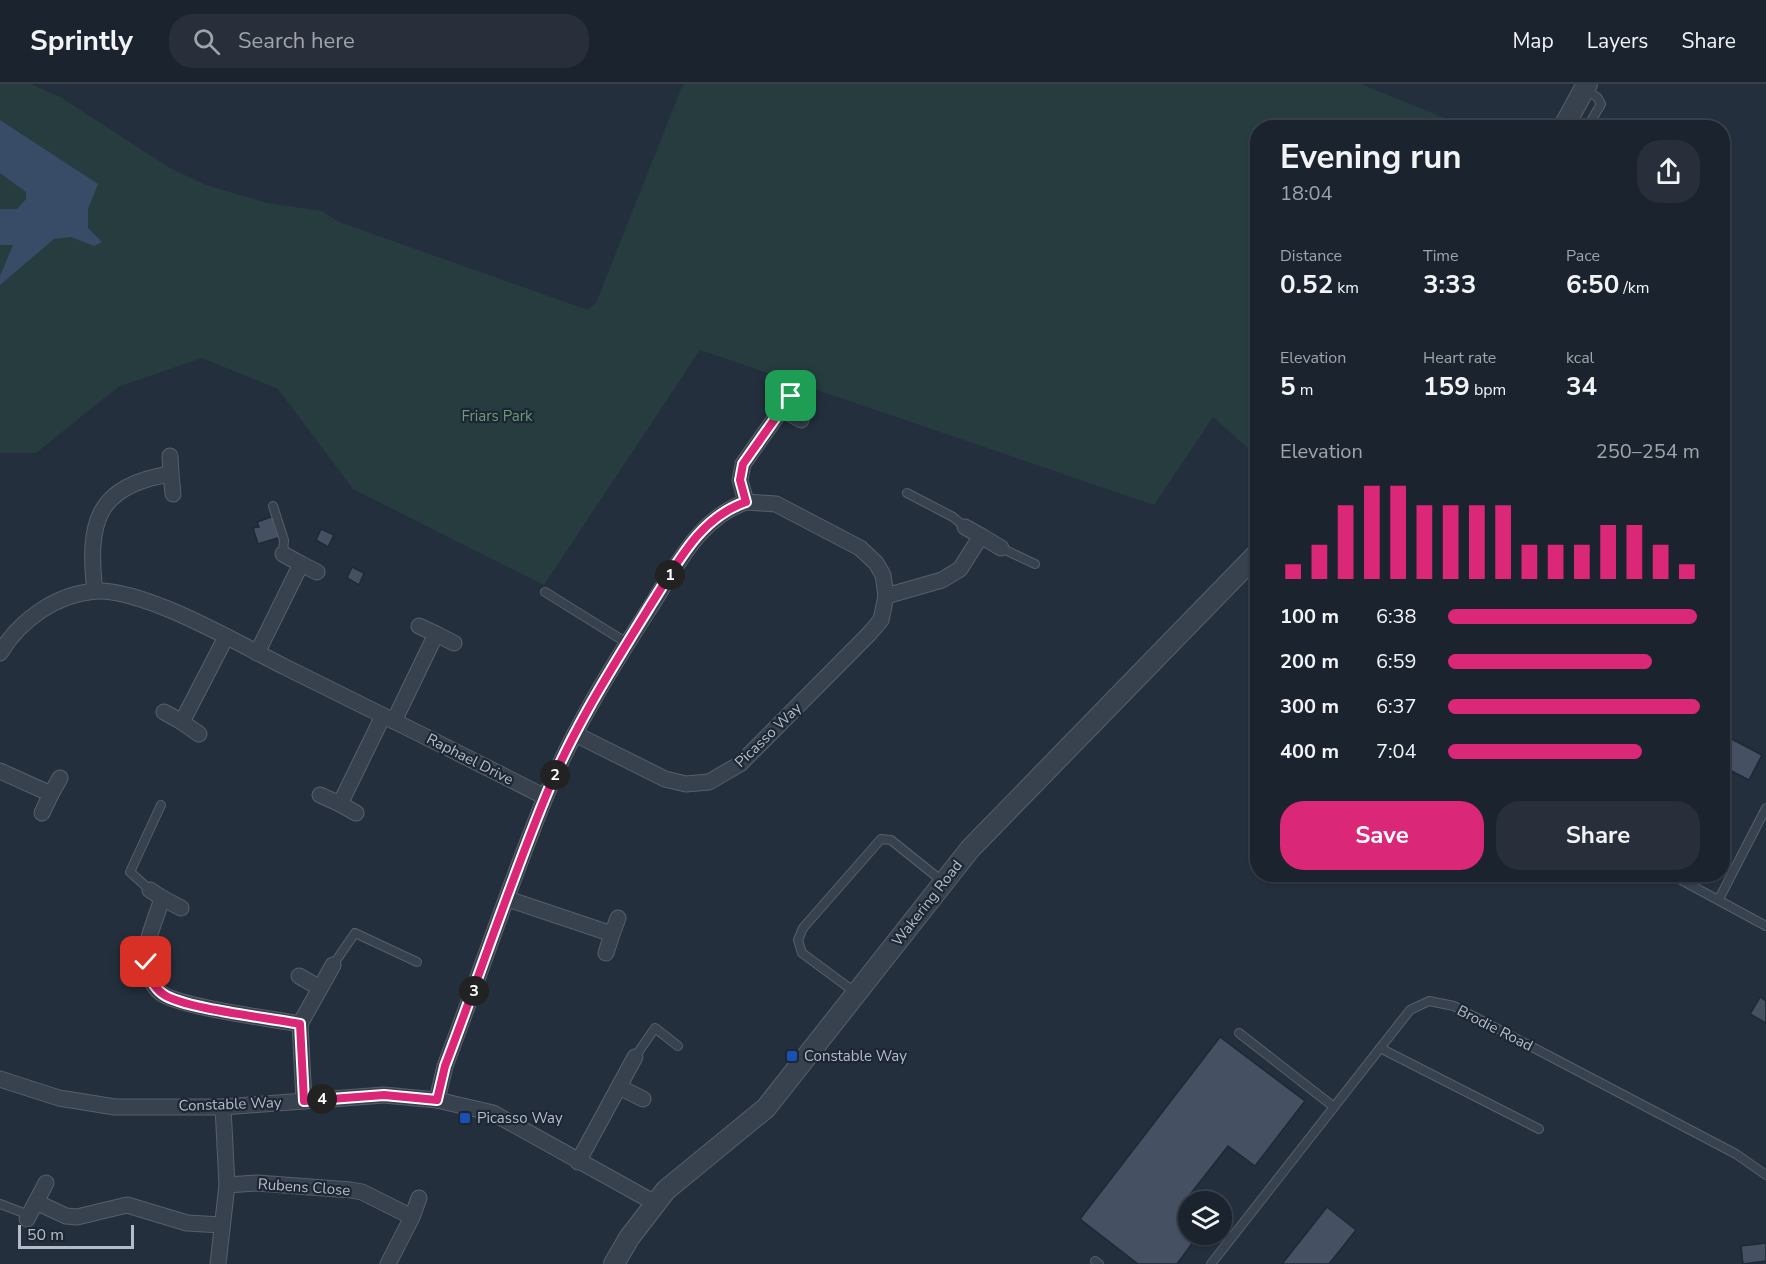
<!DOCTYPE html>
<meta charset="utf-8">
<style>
:root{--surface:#1b232e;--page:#282f3a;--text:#f1f3f6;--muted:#a0a4aa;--line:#39404a;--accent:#db2777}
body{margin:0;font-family:"Nunito Sans",sans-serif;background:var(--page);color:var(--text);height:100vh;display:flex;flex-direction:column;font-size:22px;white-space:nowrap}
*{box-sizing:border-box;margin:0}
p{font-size:20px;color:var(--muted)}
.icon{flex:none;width:33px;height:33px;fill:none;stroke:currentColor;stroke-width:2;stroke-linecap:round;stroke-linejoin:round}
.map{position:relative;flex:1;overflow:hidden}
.details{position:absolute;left:1250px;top:36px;width:480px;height:762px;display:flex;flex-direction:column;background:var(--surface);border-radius:24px;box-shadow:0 2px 4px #0004,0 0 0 2px var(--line)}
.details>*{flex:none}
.buttons{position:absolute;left:1178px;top:1107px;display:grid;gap:12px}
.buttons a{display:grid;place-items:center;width:54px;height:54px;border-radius:50%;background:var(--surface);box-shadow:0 2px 4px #0004,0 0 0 2px var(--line);font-size:30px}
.scale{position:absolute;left:18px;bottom:15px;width:116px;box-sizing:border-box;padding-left:6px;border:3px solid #b4bcc9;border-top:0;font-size:16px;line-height:21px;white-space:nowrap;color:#b4bcc9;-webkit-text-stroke:4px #1d2633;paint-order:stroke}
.pin{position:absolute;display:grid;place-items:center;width:51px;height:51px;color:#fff;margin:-26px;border-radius:12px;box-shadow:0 3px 9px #0006}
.km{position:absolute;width:30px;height:30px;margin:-15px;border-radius:50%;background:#222;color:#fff;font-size:16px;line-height:30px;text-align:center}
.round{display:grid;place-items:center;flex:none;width:63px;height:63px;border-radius:24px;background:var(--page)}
.headline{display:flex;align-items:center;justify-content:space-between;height:102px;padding:0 30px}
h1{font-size:33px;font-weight:700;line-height:45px}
.stats{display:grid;grid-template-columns:repeat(3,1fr);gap:9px;height:102px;padding:6px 30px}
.stats div{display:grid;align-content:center}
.stats b{font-size:26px;font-weight:700}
.stats small{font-size:16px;font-weight:400}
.stats p{font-size:16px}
.chart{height:168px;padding:12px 30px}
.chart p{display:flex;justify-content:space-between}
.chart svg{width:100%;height:108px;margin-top:6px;stroke:var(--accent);stroke-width:6}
.button{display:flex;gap:12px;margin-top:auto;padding:12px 30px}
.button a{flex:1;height:69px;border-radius:24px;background:var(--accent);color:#fff;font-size:24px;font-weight:700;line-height:69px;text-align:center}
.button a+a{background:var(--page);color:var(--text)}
ul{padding:0 30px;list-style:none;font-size:20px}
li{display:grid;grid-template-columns:96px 72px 1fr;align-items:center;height:45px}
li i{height:15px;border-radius:8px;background:var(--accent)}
header{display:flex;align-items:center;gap:36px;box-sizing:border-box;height:84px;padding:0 30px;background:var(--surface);border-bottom:2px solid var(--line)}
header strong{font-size:28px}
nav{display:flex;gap:33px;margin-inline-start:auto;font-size:21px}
.search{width:420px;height:54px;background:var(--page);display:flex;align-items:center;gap:15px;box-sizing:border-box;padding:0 21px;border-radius:24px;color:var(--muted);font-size:22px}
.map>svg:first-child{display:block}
.green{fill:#263c3f}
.water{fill:#394c67}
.building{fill:#455162;stroke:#1f2835;stroke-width:1.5}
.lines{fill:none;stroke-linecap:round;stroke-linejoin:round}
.service-casing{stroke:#565f6c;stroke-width:10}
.minor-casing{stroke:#565f6c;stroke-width:17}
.tertiary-casing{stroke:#565f6c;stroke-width:22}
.service{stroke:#38414e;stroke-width:8}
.minor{stroke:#38414e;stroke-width:15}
.tertiary{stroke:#38414e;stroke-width:20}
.route-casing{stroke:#fff;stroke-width:12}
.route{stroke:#db2777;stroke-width:8}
.transit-dot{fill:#1a4fb4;stroke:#1d2633;stroke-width:2}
.labels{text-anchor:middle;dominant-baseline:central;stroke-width:4.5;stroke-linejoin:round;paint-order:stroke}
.park-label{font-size:15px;fill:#6b9a76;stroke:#1d2633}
.street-label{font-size:15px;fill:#b4bcc9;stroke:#1d2633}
.poi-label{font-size:15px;fill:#b4bcc9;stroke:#1d2633;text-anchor:start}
</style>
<header>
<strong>Sprintly</strong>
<div class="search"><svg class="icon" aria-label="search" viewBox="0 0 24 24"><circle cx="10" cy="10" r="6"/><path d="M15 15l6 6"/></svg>Search here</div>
<nav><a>Map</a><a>Layers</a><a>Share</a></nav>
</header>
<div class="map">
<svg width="1766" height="1180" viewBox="0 0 1766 1180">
<rect width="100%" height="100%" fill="#242f3e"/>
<path class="green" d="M0 0H31L60 13 170 84 206 101 267 119 322 127 339 138 588 226 596 219 683 0H1361L1467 43 1257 44V372L1213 333 1154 421 700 266 544 501 353 405 278 305 202 274 118 303 36 369H0Z"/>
<path class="water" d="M0 36 98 100 88 125V144L102 158 94 162 71 153 54 155 0 201V192L13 161H0V125H17L26 115V108L0 89Z"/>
<g class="building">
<path d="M274 432 281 453 258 460 253 444 259 443 257 438Z"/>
<path d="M321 445 334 451 328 463 316 456Z"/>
<path d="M352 483 364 489 359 501 347 494Z"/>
<path d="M1722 650 1762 671 1749 696 1722 682Z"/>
<path d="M1760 913 1766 917V939L1750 930Z"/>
<path d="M1220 953 1305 1017 1255 1082 1228 1062 1185 1117 1188 1120V1150H1199L1177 1180H1138L1080 1135Z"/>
<path d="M1327 1123 1356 1146 1329 1180H1282Z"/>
<path d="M1766 1159V1177L1743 1180 1741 1162Z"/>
</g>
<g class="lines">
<defs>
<g id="service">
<path d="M1585 6 1597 13 1601 20 1587 44"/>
<path d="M907 409 953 433 965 443"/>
<path d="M273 422 284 456 283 470"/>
<path d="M1001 464 1035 480"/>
<path d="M545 508 627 559"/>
<path d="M1670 790 1766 842"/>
<path d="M150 806 130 788 161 721"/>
<path d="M1719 815 1766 724"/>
<path d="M333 881 355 849 417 878"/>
<path d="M856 909 802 869 798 856 803 844 881 755 891 756 942 797"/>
<path d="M1239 949 1334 1023"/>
<path d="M1380 964 1539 1045"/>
<path d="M635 973 655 944 678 962"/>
<path d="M0 1120 29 1131"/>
<path d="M1095 1177 1099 1180"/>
<path d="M1211 1180 1410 926 1429 917 1454 922 1736 1070 1766 1091"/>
</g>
<g id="minor">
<path d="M782 325 801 336"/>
<path d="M171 390 173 410"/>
<path d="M746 418 776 420 860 464 876 479 883 491 886 512 942 496 960 485 981 452 1001 464"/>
<path d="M965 443 981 452"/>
<path d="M283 470 301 480"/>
<path d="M95 507C87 439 96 401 171 390L170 372"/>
<path d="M419 542 436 550"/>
<path d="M0 569C20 536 56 510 96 507 146 505 239 560 285 583 372 626 459 669 545 713"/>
<path d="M257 569 301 480 317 488"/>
<path d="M164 628 182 638"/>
<path d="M394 637 436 550 454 559"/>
<path d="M199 650 182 638 226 553"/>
<path d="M575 650 665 695 686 700 709 698 740 680 869 550 881 536 886 512"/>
<path d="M0 687 51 710 60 694"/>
<path d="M320 711 340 720"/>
<path d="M42 729 51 710"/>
<path d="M356 729 340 720 383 632"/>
<path d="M150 806 162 814C157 833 145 856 146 876 146 887 152 902 161 909 178 923 274 935 300 940L304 1017"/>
<path d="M162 814 181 824"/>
<path d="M508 815 612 850 618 834"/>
<path d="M606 869 612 850"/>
<path d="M299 892 320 904"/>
<path d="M300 940 333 881"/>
<path d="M0 995 59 1014 115 1023H223L384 1011 437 1016 493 1029 655 1119"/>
<path d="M619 1003 643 1015"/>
<path d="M437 1016 445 982C479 893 509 802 545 714 573 645 613 581 653 519 678 479 700 434 746 418L740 396 743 380 791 312"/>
<path d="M578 1078 635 973"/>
<path d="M227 1101 257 1099 351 1106 362 1108 412 1133 388 1180"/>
<path d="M36 1118 46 1099"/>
<path d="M412 1133 419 1114"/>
<path d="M27 1135 36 1118 66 1132 77 1133 127 1121 187 1139 222 1141"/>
<path d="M218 1180 227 1101 223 1023"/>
</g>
<g id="tertiary">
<path d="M1563 44 1587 0"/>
<path d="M614 1180 629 1154 666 1106 766 1024 970 765 1257 470"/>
</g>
</defs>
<use href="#service" class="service-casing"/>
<use href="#minor" class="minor-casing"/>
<use href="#tertiary" class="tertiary-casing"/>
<use href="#service" class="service"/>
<use href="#minor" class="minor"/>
<use href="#tertiary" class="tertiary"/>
</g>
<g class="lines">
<defs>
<path id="route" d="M146 878C148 890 153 903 163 910 184 925 271 934 300 940L304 1017 384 1011 437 1016 445 982C479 893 509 802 545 714 572 646 612 584 650 522 676 482 698 434 746 418L740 396 743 380 791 312"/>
</defs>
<use href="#route" class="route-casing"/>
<use href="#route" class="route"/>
</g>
<g class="transit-dot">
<rect x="786" y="966" width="12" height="12" rx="3"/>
<rect x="459" y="1028" width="12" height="12" rx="3"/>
</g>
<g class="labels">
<g class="park-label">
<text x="497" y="332">Friars Park</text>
</g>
<g class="street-label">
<text transform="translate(768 651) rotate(-44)">Picasso Way</text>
<text transform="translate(470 675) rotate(27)">Raphael Drive</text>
<text transform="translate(927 819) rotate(-52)">Wakering Road</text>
<text transform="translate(1495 944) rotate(27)">Brodie Road</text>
<text transform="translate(230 1020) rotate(-2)">Constable Way</text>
<text transform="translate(304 1103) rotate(4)">Rubens Close</text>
</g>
<g class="poi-label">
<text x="804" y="972">Constable Way</text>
<text x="477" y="1034">Picasso Way</text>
</g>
</g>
</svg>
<div class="buttons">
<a><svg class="icon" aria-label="layers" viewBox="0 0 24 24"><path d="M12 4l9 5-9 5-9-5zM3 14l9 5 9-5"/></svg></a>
</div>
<div class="scale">50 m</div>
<div class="pin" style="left:791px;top:312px;background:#1e9e55"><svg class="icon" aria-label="arrive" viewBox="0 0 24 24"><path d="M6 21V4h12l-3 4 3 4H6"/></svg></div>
<div class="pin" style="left:146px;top:878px;background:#d93025"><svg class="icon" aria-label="check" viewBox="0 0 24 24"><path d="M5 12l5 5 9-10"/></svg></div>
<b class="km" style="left:670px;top:491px">1</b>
<b class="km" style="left:555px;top:691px">2</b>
<b class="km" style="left:474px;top:907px">3</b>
<b class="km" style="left:322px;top:1015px">4</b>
<section class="details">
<div class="headline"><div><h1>Evening run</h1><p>18:04</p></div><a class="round"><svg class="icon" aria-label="share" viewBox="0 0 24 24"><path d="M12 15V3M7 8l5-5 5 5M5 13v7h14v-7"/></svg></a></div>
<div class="stats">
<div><p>Distance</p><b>0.52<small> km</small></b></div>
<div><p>Time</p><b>3:33</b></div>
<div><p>Pace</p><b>6:50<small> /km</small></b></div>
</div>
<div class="stats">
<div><p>Elevation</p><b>5<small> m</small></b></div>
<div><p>Heart rate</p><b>159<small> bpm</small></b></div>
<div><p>kcal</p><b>34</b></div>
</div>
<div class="chart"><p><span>Elevation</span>250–254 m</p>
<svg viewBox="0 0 160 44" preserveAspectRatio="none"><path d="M5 44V38M15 44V30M25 44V14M35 44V6M45 44V6M55 44V14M65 44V14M75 44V14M85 44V14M95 44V30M105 44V30M115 44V30M125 44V22M135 44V22M145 44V30M155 44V38"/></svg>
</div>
<ul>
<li><b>100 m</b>6:38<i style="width:99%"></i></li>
<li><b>200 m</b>6:59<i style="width:81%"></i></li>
<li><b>300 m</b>6:37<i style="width:100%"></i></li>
<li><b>400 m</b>7:04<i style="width:77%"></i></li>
</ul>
<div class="button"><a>Save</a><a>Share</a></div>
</section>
</div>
